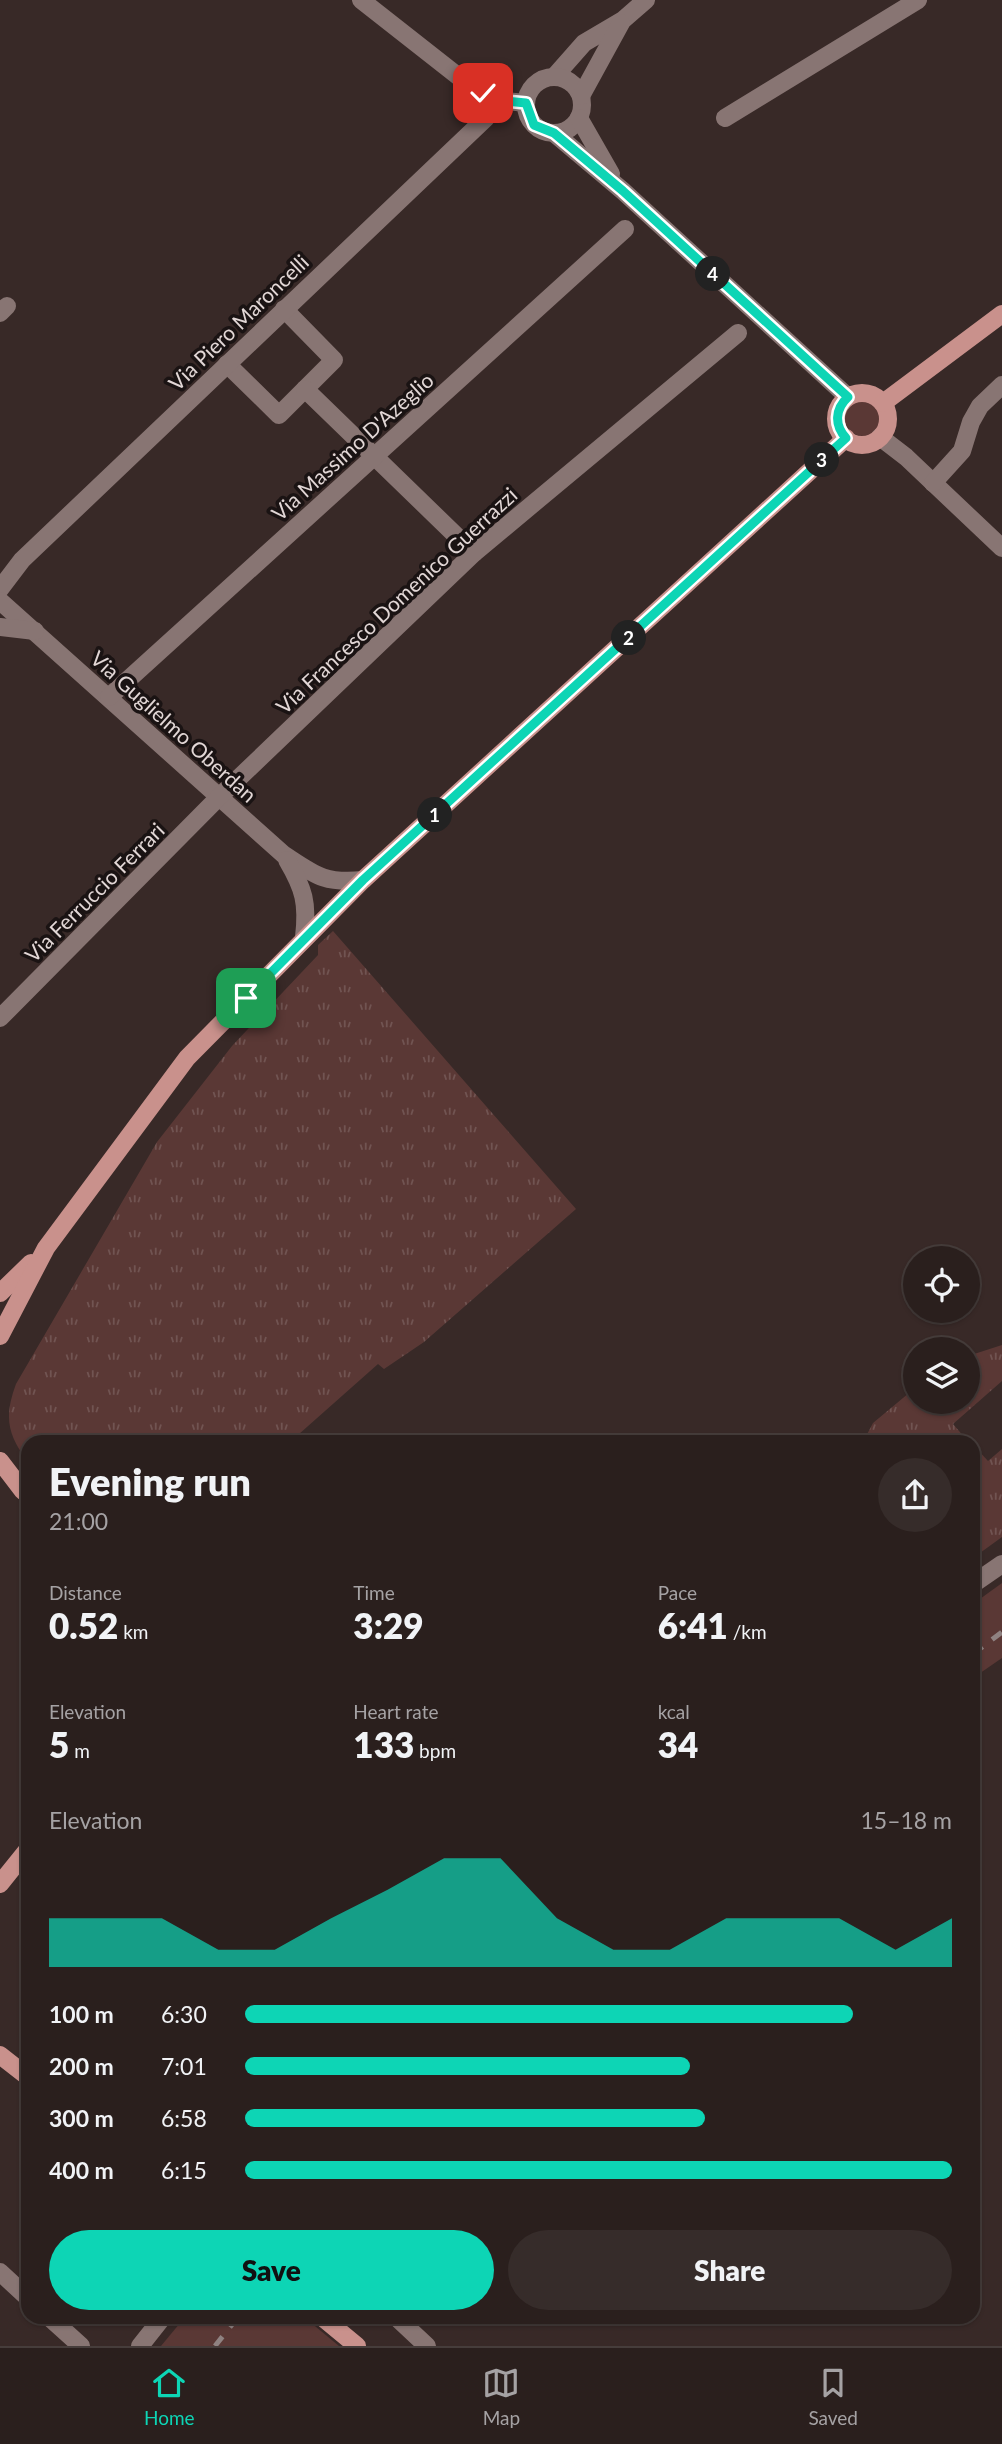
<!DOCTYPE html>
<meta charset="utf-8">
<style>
:root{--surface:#2a1f1d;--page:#362c2a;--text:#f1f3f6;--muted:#a5a2a4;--line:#463d3b;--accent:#0dd5b5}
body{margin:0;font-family:Lato,sans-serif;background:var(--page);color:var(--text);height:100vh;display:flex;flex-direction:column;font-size:26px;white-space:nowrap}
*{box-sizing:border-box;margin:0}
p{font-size:23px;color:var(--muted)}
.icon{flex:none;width:38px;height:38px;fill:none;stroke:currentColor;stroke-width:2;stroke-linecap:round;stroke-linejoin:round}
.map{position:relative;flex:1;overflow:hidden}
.drawer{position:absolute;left:21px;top:1435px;width:959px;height:889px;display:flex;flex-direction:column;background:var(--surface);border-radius:21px;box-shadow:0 2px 5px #0004,0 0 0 2px var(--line)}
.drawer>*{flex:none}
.controls{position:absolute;left:903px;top:1246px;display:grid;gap:14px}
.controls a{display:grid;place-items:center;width:77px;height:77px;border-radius:50%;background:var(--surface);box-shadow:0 2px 5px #0004,0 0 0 2px var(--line);font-size:35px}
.pin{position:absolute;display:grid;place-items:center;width:60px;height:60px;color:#fff;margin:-30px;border-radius:14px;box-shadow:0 4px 10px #0006}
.km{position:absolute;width:35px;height:35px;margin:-18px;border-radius:50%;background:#222;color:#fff;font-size:19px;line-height:35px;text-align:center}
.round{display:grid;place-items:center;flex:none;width:74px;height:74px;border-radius:37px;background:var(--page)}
.headline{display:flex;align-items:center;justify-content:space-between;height:119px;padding:0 28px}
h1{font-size:38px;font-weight:800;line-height:52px}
.stats{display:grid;grid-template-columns:repeat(3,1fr);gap:10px;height:119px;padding:7px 28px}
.stats div{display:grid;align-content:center}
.stats b{font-size:35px;font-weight:800}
.stats small{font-size:19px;font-weight:400}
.stats p{font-size:19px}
.chart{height:196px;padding:14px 28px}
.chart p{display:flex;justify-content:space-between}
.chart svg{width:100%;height:126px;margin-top:7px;fill:var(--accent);opacity:.7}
.primary-button{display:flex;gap:14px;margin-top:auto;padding:14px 28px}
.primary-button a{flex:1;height:80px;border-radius:42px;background:var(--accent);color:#111;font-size:28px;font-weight:800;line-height:80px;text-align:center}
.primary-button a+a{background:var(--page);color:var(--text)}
ul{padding:0 28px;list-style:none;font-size:23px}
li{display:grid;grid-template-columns:112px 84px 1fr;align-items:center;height:52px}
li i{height:18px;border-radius:9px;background:var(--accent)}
.menu{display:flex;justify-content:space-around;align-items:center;height:98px;border-top:2px solid var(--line);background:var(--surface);font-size:19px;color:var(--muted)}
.menu a{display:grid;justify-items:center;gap:4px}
.menu .current{color:var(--accent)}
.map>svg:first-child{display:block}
.green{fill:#5a3835}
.park{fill:url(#park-tufts)}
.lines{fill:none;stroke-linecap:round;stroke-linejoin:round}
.minor{stroke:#887573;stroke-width:18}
.major{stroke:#c9918c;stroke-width:18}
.rail{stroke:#8f8281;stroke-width:5;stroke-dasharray:12 12;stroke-linecap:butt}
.route-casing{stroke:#fff;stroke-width:14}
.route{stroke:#0dd5b5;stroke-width:9}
.labels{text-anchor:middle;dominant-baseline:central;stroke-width:7;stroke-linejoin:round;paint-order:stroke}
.street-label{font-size:21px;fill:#e2d7d6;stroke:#1a1313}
</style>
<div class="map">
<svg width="1002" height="2346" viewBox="0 0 1002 2346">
<defs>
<pattern id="park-tufts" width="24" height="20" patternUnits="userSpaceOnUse" patternTransform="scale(1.75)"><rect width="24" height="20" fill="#5a3835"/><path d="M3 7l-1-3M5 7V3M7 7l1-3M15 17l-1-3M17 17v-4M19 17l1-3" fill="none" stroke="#715452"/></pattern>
</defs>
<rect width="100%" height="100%" fill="#382927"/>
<g class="green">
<circle cx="863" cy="418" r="18"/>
<path d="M1002 1583V1658L973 1678V1604Z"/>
<path d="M185 2317H304L339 2346H161Z"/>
</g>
<g class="park">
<path d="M333 931 576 1209 424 1342 384 1369 378 1364 290 1442H28V1462C7 1434 4 1417 16 1384L157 1142 232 1046 318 955V945Z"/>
<path d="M1002 1345V1381L953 1424 965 1438 961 1442H863L873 1423 915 1388V1402H968V1356Z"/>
<path d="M976 1448 988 1461 1002 1449V1537L973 1558V1451Z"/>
</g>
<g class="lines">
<g class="minor">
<path d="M361 0 468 84 495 100 526 103"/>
<path d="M554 77 584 43 623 20 646 0"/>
<circle cx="554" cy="105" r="28"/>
<path d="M581 96 621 23"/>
<path d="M579 118 611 174"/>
<path d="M725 118 918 0"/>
<path d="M554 133 623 191 848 397"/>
<path d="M0 313 7 306"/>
<path d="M227 364 279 415 334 360 284 309"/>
<path d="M305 389 474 553"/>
<path d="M880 437 906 457 1002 548"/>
<path d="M933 483 962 451 971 422 980 406 1002 385"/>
<path d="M0 589 22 560 486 118"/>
<path d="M0 601 283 854C315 875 324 884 363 880"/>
<path d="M0 627 35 631"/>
<path d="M109 697 625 229"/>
<path d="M287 860C304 889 308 903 304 937"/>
<path d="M0 1018 219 797 474 553 738 333"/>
<path d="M973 1584 1002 1564"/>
<path d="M0 2272 28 2298"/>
<path d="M49 2317 81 2346"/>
<path d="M396 2317 427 2346"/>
<path d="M140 2346 163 2317"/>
</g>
<g class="major">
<circle cx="862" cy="419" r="26"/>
<path d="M883 403 1002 314"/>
<path d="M0 1293 31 1263"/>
<path d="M0 1336 46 1248 187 1058 363 880 846 438"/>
<path d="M0 1461 23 1491"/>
<path d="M0 1884 28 1849"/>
<path d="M0 2055 28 2077"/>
<path d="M322 2317 357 2346"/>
</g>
<g class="rail">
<path d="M973 1654 1002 1632"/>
<path d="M215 2346 238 2317"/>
</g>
</g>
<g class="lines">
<defs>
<path id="route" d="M246 998 363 880 846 438C834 425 835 409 848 397L623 191 554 133 534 125 526 103 495 100 483 93"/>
</defs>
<use href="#route" class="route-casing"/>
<use href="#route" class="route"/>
</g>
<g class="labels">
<g class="street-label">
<text transform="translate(238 322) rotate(-44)">Via Piero Maroncelli</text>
<text transform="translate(352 446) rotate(-42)">Via Massimo D'Azeglio</text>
<text transform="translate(396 600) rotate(-43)">Via Francesco Domenico Guerrazzi</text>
<text transform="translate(174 726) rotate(42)">Via Guglielmo Oberdan</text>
<text transform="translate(94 892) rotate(-45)">Via Ferruccio Ferrari</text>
</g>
</g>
</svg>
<div class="controls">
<a><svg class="icon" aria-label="locate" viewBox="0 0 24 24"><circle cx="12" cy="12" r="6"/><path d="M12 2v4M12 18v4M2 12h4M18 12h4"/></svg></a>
<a><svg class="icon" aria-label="layers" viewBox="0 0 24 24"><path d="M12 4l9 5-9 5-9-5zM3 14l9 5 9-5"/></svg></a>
</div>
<div class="pin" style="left:246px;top:998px;background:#1e9e55"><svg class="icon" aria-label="arrive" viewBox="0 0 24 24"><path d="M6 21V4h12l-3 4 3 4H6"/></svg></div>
<div class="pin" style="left:483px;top:93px;background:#d93025"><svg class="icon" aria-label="check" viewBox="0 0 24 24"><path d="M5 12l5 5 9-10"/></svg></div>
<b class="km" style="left:435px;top:815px">1</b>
<b class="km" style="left:629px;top:638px">2</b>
<b class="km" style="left:822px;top:460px">3</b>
<b class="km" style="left:713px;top:274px">4</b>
<section class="drawer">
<div class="headline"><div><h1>Evening run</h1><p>21:00</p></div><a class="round"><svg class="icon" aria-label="share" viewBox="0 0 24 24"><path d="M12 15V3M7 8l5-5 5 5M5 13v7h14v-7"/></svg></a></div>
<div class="stats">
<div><p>Distance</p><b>0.52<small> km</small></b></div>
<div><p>Time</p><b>3:29</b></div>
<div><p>Pace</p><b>6:41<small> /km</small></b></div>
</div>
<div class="stats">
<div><p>Elevation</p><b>5<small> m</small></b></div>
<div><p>Heart rate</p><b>133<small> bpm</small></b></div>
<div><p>kcal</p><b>34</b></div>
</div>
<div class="chart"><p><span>Elevation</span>15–18 m</p>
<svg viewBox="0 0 160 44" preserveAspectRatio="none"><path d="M0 44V27L10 27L20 27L30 38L40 38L50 27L60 17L70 6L80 6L90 27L100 38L110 38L120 27L130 27L140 27L150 38L160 27V44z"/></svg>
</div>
<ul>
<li><b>100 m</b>6:30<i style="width:86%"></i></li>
<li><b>200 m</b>7:01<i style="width:63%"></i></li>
<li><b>300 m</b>6:58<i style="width:65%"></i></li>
<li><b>400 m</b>6:15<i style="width:100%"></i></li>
</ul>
<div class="primary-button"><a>Save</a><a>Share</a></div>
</section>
</div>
<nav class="menu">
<a class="current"><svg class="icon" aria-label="home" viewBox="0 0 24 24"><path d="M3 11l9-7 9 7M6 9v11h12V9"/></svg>Home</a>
<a><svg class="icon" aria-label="map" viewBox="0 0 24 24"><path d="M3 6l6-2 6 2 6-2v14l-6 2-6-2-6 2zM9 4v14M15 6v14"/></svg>Map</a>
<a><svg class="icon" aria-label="saved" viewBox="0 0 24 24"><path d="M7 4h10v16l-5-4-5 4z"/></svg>Saved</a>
</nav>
